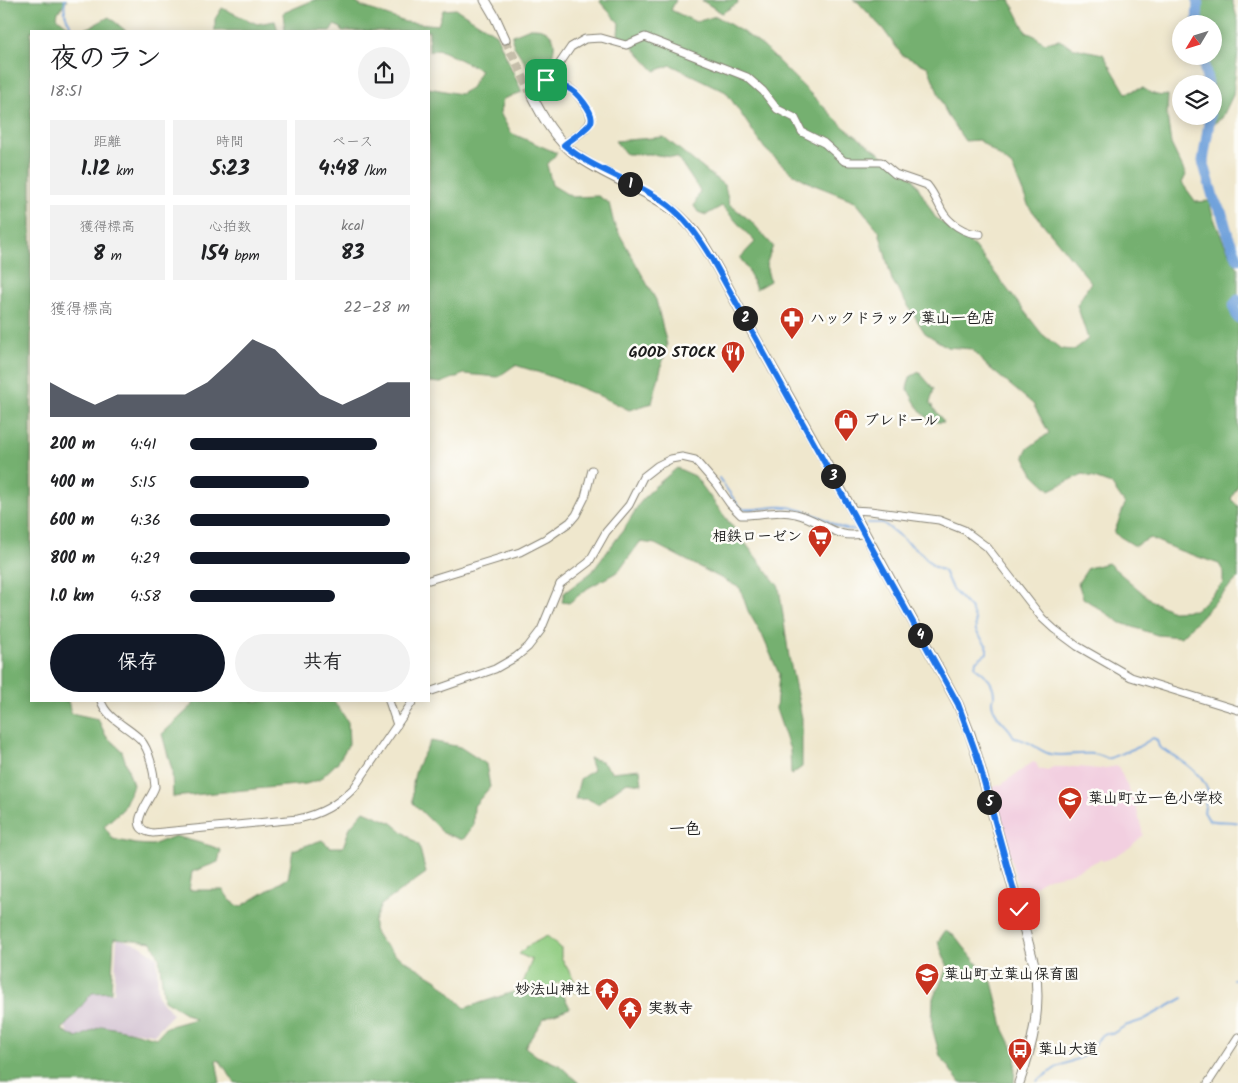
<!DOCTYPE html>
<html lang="ja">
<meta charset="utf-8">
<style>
:root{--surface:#fff;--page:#f2f2f2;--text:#202124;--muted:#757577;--accent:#111827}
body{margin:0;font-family:Kalam,"Klee One",sans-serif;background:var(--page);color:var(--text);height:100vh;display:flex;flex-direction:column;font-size:19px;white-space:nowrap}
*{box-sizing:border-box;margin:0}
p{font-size:16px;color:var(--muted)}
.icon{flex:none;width:28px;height:28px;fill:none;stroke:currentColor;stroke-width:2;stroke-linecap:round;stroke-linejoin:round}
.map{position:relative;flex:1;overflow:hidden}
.sheet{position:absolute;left:30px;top:30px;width:400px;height:672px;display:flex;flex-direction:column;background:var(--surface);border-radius:0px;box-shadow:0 2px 12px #0003}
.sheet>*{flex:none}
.needle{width:32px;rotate:232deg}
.fabs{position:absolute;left:1172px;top:15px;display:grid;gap:10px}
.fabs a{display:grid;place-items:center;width:50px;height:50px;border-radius:50%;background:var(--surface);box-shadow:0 2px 12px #0003;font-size:25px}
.pin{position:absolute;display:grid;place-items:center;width:42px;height:42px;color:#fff;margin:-21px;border-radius:10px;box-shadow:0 2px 8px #0006}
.km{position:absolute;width:25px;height:25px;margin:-12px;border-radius:50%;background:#222;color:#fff;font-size:14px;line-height:25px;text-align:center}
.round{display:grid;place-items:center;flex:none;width:52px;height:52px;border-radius:26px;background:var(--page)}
.summary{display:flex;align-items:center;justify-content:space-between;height:85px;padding:0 20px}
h1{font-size:28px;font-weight:800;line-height:38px}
.stats{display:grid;grid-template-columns:repeat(3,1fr);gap:8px;height:85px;padding:5px 20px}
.stats div{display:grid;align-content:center;border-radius:0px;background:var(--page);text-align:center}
.stats b{font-size:21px;font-weight:800}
.stats small{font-size:14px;font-weight:400}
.stats p{font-size:14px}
.chart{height:140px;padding:10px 20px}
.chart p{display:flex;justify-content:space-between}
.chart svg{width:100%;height:90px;margin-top:5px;fill:var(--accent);opacity:.7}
.cta{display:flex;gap:10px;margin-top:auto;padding:10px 20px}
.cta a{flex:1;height:58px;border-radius:30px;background:var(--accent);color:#fff;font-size:20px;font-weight:800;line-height:58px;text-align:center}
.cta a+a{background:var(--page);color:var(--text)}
ul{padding:0 20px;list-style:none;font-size:16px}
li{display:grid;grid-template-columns:80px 60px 1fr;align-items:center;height:38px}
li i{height:12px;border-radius:6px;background:var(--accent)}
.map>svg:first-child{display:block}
.built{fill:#f2cfe0}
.industrial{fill:#cfbdcf}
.green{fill:#90cc81;stroke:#56744e}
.forest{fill:#74b06f;stroke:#486646;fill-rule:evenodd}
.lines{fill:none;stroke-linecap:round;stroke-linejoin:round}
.stream{stroke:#71a2db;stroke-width:2}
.river{stroke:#71a2db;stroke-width:11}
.major-tunnel{stroke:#c5beaa;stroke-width:9;stroke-dasharray:9 4.5;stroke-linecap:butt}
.minor-casing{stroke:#868274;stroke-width:9}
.major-casing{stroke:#868274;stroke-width:11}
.minor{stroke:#fff;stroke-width:7}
.major{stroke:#fff;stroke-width:9}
.route-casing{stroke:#fff;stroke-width:10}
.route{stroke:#1a73e8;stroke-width:6}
.labels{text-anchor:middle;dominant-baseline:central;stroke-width:5;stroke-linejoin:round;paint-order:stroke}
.poi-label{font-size:15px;font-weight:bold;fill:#1c1c1c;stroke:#fdfcf7;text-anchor:start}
.neighbourhood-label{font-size:16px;font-weight:bold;fill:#1c1c1c;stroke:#fdfcf7}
</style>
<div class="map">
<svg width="1238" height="1083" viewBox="0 0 1238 1083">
<rect width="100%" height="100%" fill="#fdfcf7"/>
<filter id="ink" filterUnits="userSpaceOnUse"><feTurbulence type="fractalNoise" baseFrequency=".02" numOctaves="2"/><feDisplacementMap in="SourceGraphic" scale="10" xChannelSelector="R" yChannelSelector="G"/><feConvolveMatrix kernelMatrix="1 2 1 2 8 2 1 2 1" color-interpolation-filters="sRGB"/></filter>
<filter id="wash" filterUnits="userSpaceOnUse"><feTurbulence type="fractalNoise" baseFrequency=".0096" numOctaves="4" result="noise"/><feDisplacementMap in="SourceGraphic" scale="20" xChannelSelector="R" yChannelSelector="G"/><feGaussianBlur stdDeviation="1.12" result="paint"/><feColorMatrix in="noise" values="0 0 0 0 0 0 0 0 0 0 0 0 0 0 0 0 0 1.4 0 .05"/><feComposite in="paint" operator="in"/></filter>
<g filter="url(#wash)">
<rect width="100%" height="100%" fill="#efe7cd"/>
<path class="built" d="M1033 762 1036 763 1039 769 1048 771 1049 769 1053 767H1079L1099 769 1118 766 1136 805 1143 835 1129 848 1109 859 1102 861 1101 859 1069 874 1048 878 1041 882 1032 888 1023 903 991 788 1002 784Z"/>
<path class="industrial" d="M117 938 139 945 157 957 158 996 173 1014 154 1034 110 1028 73 1042 63 1023 90 990 114 993Z"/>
<path class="green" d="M547 936 561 948V957L578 987 575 993 557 982 547 1000 521 988 532 960 519 954 526 947Z"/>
<g class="forest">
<path d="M0 0H67L58 12 57 17C80 38 85 29 109 17L126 31H31V701H68L71 713 98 719 106 736 122 751 133 785 123 809 104 826 113 839 135 844 152 845 175 836 211 846 221 850 218 862 192 872 189 890H223L230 900 240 907 288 878 293 850 322 840 330 847H343L350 827 364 811 392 823 419 845 426 873 381 905 374 921V930L381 941 396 955 437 980 465 1008 528 987 564 996 570 1008 544 1018 525 1047 537 1056 559 1065 579 1083H235L220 1061 216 1060 220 1083H0ZM114 938 152 942 159 957 164 1000 195 1019 166 1027 156 1038 129 1031 102 1026 77 1038 62 1030 92 993 111 992Z"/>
<path d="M314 0H352L361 6 405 22 438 25 443 10 456 9 496 34 522 92 503 99 500 113 511 133 557 153 547 165 552 185 572 197 598 196 609 203 614 224 656 300 667 345 652 403 629 410C592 391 555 377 515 365L498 377 464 374 441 383 429 382V88L460 94 471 88 481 70 438 49 429 52V31H342L341 28 334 25 330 31H285L283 13Z"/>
<path d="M601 0H676L671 10 696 22 716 16 746 34 764 47 845 128 913 178 935 217 974 246 1042 334 1061 349 1074 350 1088 339 1077 305 1091 282 1029 207 1012 166 979 140 965 141 947 115 928 67 902 55 883 29 858 2 853 0H1010L1026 32 1035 36 1044 43 1059 40 1074 48 1103 54 1126 93 1143 88C1152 94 1158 97 1168 95L1167 115 1171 144 1186 175 1182 183 1196 202 1209 201C1214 224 1226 248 1238 268V485L1231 499 1238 506V578L1181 637 1157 635 1121 623 1083 598 1078 583 1088 568 1108 563 1152 601 1172 611 1196 610 1223 583V571L1219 564 1175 549 1150 538 1135 546 1114 533 1125 504 1111 484 1083 474 1050 490 1033 474 1024 456 1027 449 1049 433 1033 404 986 365 972 349 947 347 925 333 892 280 879 231 855 201 812 184 792 173 765 149 726 92 671 65 655 71 632 46 618 35 619 23 600 2Z"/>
<path d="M701 0H737L738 3 722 13Z"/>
<path d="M1201 0H1232L1238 21V51L1233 95 1222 118 1213 124 1214 84H1210L1205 56H1214V24H1200Z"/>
<path d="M222 8 257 24 275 21 278 31H215V19Z"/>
<path d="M530 28C533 28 539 28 542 29 561 35 555 58 543 69 541 71 536 73 533 75L514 46 512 40 513 35Z"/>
<path d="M664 137 725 186 729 204 751 221 773 246 766 265 770 281 756 289 748 270 740 258 755 242 722 206 706 215 698 212 694 206 700 191 678 158 651 154H626L615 141Z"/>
<path d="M919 372 934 389 930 403 944 422C924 425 915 402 907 388L910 377Z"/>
<path d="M677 468 695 476 719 509 779 587 789 657 802 718V767L791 775 790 750 776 709 779 674 763 637 748 611 740 588 655 544 640 542 619 571 588 588 569 603 562 602 564 593 592 572 624 529 639 504 653 488Z"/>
<path d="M194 701H334L348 722 349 744 338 762 319 780 306 784 173 797 172 770 162 734 193 705Z"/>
<path d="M431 741 460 747 486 764 490 787 474 806 473 826 463 840 443 833 413 803C411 774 417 765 431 741Z"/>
<path d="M589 758 601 761 612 772 640 769 642 784 627 782 609 795 598 804 588 799H575L580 779 593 770Z"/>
<path d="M945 931 955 936 992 982 1004 1030 1016 1054 1014 1083H960L940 1056 932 1027 933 998 948 967 938 942Z"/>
</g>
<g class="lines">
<g class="stream">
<path d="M65 0C63 12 67 23 76 31"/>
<path d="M719 478 738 505 743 509C762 511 778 503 797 509 805 511 813 514 820 517 832 522 842 532 856 529"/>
<path d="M868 523H883L921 553 933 566 944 571 952 589 971 609 975 619 976 631 987 646V653L976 661 975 667C984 673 994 683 994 695 995 701 992 696 992 702 992 705 994 711 996 713 1001 724 1010 726 1014 738 1031 740 1038 751 1050 754 1070 758 1088 748 1108 759L1138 747 1153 738 1157 740 1159 747C1177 758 1199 769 1208 790L1204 812 1209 820C1219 823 1228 820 1238 823"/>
<path d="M1233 980 1238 979"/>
<path d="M1037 1081 1057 1067 1082 1057 1087 1052 1101 1036 1106 1033 1112 1034 1125 1026 1143 1020 1183 998"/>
</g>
<g class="river">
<path d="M1197 24 1198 0"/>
<path d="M1202 56 1208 84"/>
<path d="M1210 116 1203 161 1214 200 1222 214 1228 236 1238 259"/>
<path d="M1238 300 1233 306 1238 318"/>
</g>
</g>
</g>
<g filter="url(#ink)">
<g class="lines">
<path class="major-tunnel" d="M505 39 532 96"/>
<defs>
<g id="minor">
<path d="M564 145C582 130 602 125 583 102 579 97 575 91 569 88 562 85 553 87 546 83V77L558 66 571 47 585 39 601 38 626 45 645 37 747 77 763 91 777 109 795 118 802 132 824 143 844 161 850 162H881L895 174 927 185C933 192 937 201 941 209 948 223 965 234 980 234"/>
<path d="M851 510 870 511 939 520 964 530 987 547 1042 618 1054 629 1077 646 1131 677 1238 710"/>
<path d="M429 580 520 552 547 538 570 522 576 515 585 497 592 470"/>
<path d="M429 692 495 669 516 657 528 647 541 630 560 584 589 562 606 532 629 505 643 477 657 466 671 459 682 457 695 460 716 484 730 504 741 515C760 516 777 509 796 514 820 519 839 542 864 533"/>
<path d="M101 701C107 719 127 726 140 739 150 750 154 772 155 787 151 800 123 829 153 833L298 819C321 814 337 805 354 788L413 701"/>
<path d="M389 701 397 725"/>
<path d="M1208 1083 1238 1037"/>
</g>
<g id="major">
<path d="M485 0 495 17 505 39"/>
<path d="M532 96C543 118 555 139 575 154 614 184 663 191 695 232 706 246 714 262 723 278 736 302 749 327 763 351 830 468 894 586 958 704L970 734 977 756 1035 968C1041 1011 1033 1043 1019 1083"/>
</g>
</defs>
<use href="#minor" class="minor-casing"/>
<use href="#major" class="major-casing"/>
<use href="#minor" class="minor"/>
<use href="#major" class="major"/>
</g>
</g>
<g class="lines" filter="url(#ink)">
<defs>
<path id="route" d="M546 80 549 85C555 86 562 86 568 88 576 91 595 113 591 122 589 128 570 140 564 145 597 173 642 182 674 210 690 224 701 241 712 259L958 704 977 756 1019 909"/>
</defs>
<use href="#route" class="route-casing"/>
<use href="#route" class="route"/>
</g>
<defs>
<symbol id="pharmacy-pin" viewBox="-11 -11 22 30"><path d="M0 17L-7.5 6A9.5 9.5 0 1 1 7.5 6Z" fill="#c8321e" stroke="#fdfcf7"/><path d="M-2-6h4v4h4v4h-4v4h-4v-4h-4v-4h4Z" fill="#fff"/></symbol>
<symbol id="restaurant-pin" viewBox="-11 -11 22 30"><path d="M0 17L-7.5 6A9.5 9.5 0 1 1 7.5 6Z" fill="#c8321e" stroke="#fdfcf7"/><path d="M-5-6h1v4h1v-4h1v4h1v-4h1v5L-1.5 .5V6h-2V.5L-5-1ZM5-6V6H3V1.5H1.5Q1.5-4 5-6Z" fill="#fff"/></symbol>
<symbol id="shop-pin" viewBox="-11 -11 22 30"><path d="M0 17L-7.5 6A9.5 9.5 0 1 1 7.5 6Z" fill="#c8321e" stroke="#fdfcf7"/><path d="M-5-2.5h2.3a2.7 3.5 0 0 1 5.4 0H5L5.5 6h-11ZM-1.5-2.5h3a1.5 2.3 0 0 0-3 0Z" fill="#fff"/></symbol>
<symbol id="supermarket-pin" viewBox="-11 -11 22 30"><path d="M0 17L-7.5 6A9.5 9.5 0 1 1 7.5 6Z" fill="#c8321e" stroke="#fdfcf7"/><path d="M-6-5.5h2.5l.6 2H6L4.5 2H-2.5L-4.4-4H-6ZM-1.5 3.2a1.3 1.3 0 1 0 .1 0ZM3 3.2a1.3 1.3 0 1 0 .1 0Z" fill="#fff"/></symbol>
<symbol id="school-pin" viewBox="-11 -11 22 30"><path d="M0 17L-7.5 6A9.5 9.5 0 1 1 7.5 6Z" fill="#c8321e" stroke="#fdfcf7"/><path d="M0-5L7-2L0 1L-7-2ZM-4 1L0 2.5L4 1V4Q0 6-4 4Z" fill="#fff"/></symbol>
<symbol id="temple-pin" viewBox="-11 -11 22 30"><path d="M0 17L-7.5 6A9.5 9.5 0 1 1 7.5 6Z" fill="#c8321e" stroke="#fdfcf7"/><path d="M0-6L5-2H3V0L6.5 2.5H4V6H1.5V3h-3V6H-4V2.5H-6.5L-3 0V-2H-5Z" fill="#fff"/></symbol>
<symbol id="bus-pin" viewBox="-11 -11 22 30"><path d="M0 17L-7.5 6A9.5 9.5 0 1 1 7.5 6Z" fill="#c8321e" stroke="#fdfcf7"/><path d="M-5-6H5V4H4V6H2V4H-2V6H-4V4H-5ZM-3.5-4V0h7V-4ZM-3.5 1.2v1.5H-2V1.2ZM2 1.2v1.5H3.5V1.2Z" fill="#fff"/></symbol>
</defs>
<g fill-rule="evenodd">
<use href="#pharmacy-pin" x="778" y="305" width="28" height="38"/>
<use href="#restaurant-pin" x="719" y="339" width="28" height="38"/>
<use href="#shop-pin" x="832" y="407" width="28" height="38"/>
<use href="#supermarket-pin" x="806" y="523" width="28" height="38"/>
<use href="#school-pin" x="1056" y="785" width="28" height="38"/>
<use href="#school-pin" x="913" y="961" width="28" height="38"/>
<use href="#temple-pin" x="593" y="976" width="28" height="38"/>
<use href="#temple-pin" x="616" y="995" width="28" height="38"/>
<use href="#bus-pin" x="1006" y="1036" width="28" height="38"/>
</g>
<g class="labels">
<g class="poi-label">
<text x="810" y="319">ハックドラッグ 葉山一色店</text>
<text x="716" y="353" text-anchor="end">GOOD STOCK</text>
<text x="864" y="421">ブレドール</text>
<text x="802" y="537" text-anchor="end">相鉄ローゼン</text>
<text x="1088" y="799">葉山町立一色小学校</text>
<text x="944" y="975">葉山町立葉山保育園</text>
<text x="590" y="990" text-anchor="end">妙法山神社</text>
<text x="648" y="1009">実教寺</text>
<text x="1038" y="1050">葉山大道</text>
</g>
<g class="neighbourhood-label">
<text x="685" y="829">一色</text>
</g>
</g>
</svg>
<div class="fabs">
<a><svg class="needle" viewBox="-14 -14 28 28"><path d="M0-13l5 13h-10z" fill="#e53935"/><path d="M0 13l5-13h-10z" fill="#757577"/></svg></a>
<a><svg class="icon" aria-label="layers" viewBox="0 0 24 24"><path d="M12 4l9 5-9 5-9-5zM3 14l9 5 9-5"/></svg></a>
</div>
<div class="pin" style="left:546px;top:80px;background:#1e9e55"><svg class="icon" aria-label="arrive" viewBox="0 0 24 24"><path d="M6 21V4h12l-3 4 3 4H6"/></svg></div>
<div class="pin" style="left:1019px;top:909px;background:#d93025"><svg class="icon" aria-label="check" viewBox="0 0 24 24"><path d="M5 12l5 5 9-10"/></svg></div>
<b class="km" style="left:630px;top:184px">1</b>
<b class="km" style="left:745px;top:318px">2</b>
<b class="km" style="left:833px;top:476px">3</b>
<b class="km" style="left:920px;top:635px">4</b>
<b class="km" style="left:989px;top:802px">5</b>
<section class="sheet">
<div class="summary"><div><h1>夜のラン</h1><p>18:51</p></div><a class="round"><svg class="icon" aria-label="share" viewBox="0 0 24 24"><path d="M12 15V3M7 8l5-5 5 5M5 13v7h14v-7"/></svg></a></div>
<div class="stats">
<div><p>距離</p><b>1.12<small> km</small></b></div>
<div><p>時間</p><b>5:23</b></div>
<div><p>ペース</p><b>4:48<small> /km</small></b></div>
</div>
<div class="stats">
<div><p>獲得標高</p><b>8<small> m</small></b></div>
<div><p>心拍数</p><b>154<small> bpm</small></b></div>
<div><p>kcal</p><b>83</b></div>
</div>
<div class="chart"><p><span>獲得標高</span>22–28 m</p>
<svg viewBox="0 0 160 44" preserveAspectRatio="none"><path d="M0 44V27L10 33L20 38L30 33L40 33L50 33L60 33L70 27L80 17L90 6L100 11L110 22L120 33L130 38L140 33L150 27L160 27V44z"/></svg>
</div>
<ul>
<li><b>200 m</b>4:41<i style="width:85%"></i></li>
<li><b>400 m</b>5:15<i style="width:54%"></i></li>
<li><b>600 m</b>4:36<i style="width:91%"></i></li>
<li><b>800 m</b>4:29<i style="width:100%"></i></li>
<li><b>1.0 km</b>4:58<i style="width:66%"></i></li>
</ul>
<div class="cta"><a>保存</a><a>共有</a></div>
</section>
</div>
